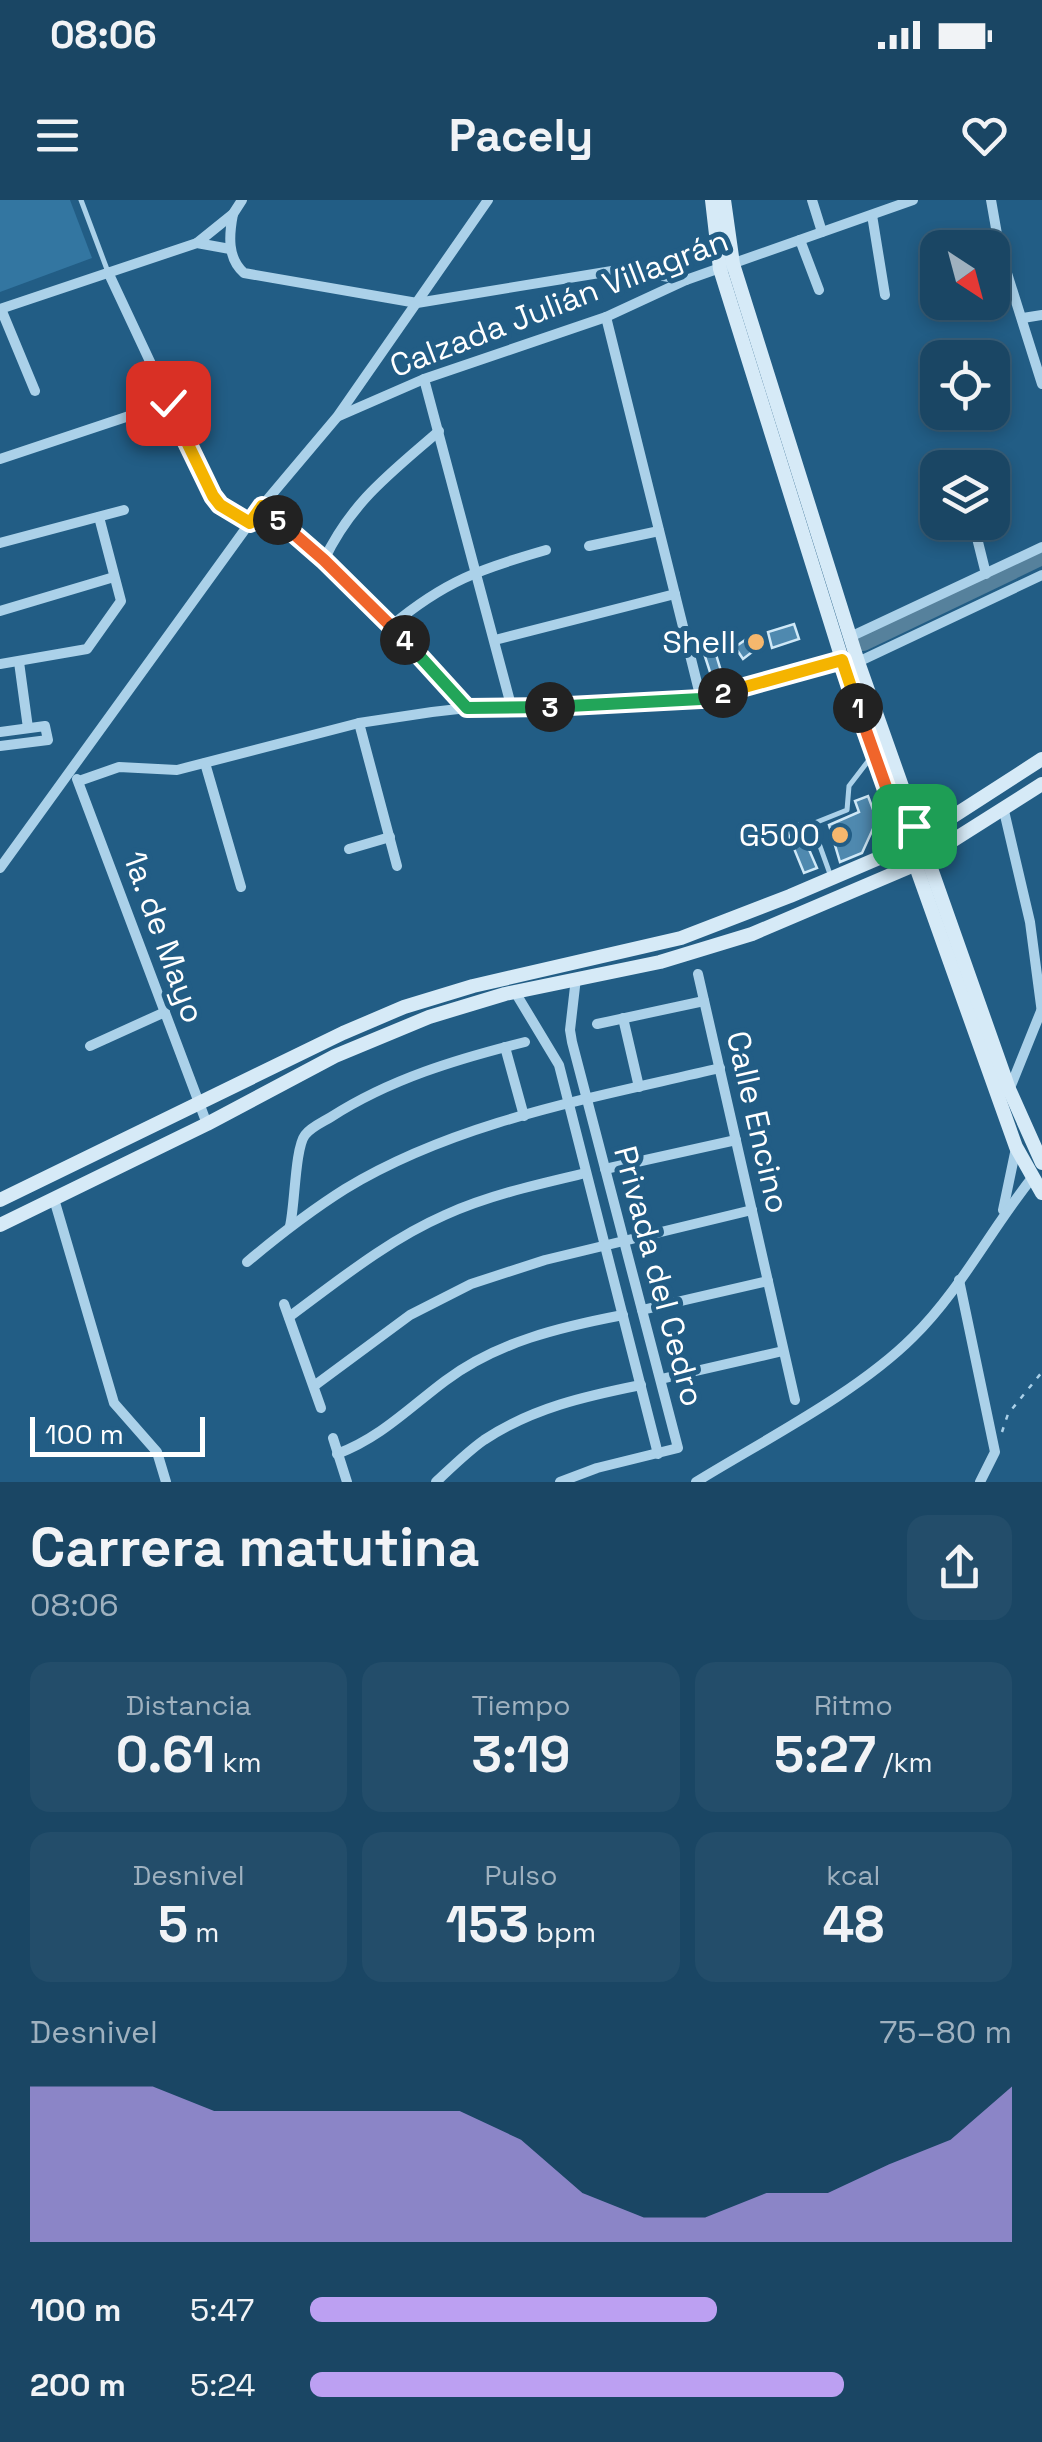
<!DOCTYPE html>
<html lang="es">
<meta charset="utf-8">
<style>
:root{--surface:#1a4664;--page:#234d6a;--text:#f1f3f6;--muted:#9fb1bf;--line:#385e78;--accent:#bca0f2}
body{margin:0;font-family:"Space Grotesk",sans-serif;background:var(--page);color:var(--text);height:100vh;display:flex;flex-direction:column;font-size:38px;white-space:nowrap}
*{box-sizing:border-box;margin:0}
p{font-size:32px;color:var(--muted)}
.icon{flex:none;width:55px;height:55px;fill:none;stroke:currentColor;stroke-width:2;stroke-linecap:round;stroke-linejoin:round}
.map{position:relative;height:1282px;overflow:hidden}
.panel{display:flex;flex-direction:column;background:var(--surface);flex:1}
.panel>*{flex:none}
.needle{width:65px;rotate:144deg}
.controls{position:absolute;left:920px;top:30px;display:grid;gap:20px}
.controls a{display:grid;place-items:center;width:90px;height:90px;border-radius:20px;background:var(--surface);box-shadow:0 5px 15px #0003,0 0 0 2px var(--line);font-size:50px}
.scale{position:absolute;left:30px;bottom:25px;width:175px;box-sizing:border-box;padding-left:10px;border:5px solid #fff;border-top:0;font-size:28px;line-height:35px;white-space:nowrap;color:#fff;-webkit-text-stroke:8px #225d85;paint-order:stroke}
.pin{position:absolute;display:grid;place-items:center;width:85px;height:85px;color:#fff;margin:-42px;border-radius:20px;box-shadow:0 5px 15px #0006}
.km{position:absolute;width:50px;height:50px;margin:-25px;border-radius:50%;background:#222;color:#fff;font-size:28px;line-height:50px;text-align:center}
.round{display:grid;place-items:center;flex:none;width:105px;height:105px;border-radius:20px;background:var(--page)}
.overview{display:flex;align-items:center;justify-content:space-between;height:170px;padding:0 30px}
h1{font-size:55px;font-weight:800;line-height:75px}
.metrics{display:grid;grid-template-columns:repeat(3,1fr);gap:15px;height:170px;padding:10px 30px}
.metrics div{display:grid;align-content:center;border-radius:20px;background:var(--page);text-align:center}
.metrics b{font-size:50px;font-weight:800}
.metrics small{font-size:28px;font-weight:400}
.metrics p{font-size:28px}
.chart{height:280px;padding:20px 30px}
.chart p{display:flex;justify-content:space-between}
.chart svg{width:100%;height:180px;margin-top:10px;fill:var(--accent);opacity:.7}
ul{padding:0 30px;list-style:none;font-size:32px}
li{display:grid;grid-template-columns:160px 120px 1fr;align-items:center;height:75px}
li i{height:25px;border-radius:12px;background:var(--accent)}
.status{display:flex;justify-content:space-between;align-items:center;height:70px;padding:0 50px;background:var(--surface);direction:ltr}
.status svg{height:28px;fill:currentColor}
header{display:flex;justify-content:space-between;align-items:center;height:130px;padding:0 30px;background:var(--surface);font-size:45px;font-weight:800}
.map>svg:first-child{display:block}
.green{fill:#3376a1}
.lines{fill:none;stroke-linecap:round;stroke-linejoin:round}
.river{stroke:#56819c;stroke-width:20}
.building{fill:#4f89af;stroke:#cfe8f7;stroke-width:2.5}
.path{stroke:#abd1e9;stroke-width:2.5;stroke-dasharray:5 8;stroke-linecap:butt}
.service{stroke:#abd1e9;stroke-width:5}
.minor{stroke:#abd1e9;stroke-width:10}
.secondary{stroke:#d6eaf7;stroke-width:14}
.split-1-casing{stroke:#fff;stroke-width:20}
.split-2-casing{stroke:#fff;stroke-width:20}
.split-3-casing{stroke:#fff;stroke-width:20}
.split-4-casing{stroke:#fff;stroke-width:20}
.split-5-casing{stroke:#fff;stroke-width:20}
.split-6-casing{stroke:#fff;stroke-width:20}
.split-1{stroke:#f0652b;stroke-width:12}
.split-2{stroke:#f5b400;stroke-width:12}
.split-3{stroke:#22a559;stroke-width:12}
.split-4{stroke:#22a559;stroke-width:12}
.split-5{stroke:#f0652b;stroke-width:12}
.split-6{stroke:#f5b400;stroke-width:12}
.poi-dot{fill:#f5b76d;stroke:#225d85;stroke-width:4}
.labels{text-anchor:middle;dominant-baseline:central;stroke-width:10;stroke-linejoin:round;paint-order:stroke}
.street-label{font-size:32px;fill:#fff;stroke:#225d85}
.poi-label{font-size:32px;fill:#fff;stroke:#225d85;text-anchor:end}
</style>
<div class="status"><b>08:06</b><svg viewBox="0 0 49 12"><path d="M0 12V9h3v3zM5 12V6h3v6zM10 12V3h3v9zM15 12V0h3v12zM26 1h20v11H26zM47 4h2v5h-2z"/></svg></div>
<header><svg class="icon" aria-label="menu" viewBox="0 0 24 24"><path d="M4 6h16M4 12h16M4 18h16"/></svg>Pacely<svg class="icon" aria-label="heart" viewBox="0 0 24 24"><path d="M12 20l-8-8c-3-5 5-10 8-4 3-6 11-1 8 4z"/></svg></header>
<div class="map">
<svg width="1042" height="1282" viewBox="0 0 1042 1282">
<rect width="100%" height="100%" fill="#225d85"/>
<path class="green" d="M0 0H70L92 58 0 92Z"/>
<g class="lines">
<path class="river" d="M863 441 1042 355"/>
</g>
<g class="building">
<path d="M794 424 799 439 772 448 768 432Z"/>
<path d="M711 438 721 471 711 475 700 441Z"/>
<path d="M748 438 756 449 743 459 735 447Z"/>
<path d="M868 596 877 620 862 653 840 662 829 625 859 612 855 601Z"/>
<path d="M798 624 817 668 804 673 786 629Z"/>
</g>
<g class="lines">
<path class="path" d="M1002 1232 1008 1214 1042 1172"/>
<g class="service">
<path d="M81 0 108 72"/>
<path d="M830 674 812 624 847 610 849 586 872 556"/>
</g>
<g class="minor">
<path d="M812 0 822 32"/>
<path d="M991 0 1000 51 1042 184"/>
<path d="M233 14C229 35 227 58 244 73L417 103 624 69 686 80"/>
<path d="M872 15 885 95"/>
<path d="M800 40 819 90"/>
<path d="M197 43 233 14 242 0"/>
<path d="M108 72 213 296 250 323"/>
<path d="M0 109 197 43 230 49"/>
<path d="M1 109 35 191"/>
<path d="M606 117 701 499"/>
<path d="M1023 118 1042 115"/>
<path d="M424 179 512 509"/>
<path d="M339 216 424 179 606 117 686 80 913 0"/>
<path d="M0 259 168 203"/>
<path d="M262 306C335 370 402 437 467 508"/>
<path d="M973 322 986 374"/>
<path d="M0 343 124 310"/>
<path d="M589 346 659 331"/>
<path d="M324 360C352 301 391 273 439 231"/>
<path d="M0 411 114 377"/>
<path d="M391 426C445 381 480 369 546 350"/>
<path d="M850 437 1042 347"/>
<path d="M495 440 675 394"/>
<path d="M19 462 28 528"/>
<path d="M858 462 1042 375"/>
<path d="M0 464 87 449 121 401 99 317"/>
<path d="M359 523 397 666"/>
<path d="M0 532 45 526 48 540 0 546"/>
<path d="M205 563 241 687"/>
<path d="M77 579 207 924"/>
<path d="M79 581 119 567 177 570 359 523 432 512 467 508 512 509 701 499 842 459"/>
<path d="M1004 611 1030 722 1042 813"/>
<path d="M349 649 390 637"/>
<path d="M0 668 262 306 337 217 488 0"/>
<path d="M698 774 795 1200"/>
<path d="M515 792 559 865 658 1254"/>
<path d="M623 818 639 887"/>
<path d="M597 824 704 801"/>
<path d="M90 846 165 812"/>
<path d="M505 847 524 916"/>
<path d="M1010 888 1041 811"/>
<path d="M605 969 736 940"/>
<path d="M54 999 114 1203 157 1252 166 1282"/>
<path d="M1003 1010 1016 948"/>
<path d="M290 1026C295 1005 295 948 305 935 311 927 323 922 331 917 390 879 457 859 525 842"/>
<path d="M247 1062C278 1036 310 1011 345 989 457 921 593 898 720 868"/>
<path d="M959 1080 995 1252 980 1282"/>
<path d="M284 1104 321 1208"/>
<path d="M642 1110 768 1081"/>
<path d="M289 1117C339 1080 388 1040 445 1015 489 995 539 984 586 973"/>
<path d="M661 1179 783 1151"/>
<path d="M314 1186 410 1115 471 1084 545 1060 752 1010"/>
<path d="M333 1238 347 1282"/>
<path d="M337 1254C380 1238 409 1208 445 1181 497 1142 560 1127 623 1115"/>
<path d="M436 1282C451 1268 467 1252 484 1240 532 1208 586 1196 641 1185"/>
<path d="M560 1282 597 1268 678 1248 572 842 570 830 576 778"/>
<path d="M696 1282C764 1240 857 1193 913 1137 960 1091 991 1029 1032 978"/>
</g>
<g class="secondary">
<path d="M712 0 720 69 842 459 1016 947 1042 993"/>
<path d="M724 0 733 64 858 462 1009 889 1042 963"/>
<path d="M0 1000 343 833 404 807 473 786 681 738 790 696 907 646 1042 559"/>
<path d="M0 1025 207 924 335 856 429 817 505 794 660 762 752 734 914 665 1042 584"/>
</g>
</g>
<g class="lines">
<defs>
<path id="split-1" d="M858 508 907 646 919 640 914 626"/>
<path id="split-2" d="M723 493 842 460 858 508"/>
<path id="split-3" d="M550 507 701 499 723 493"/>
<path id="split-4" d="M405 440 467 508 550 507"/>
<path id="split-5" d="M278 320 324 360 405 440"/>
<path id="split-6" d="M168 203 213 296 220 305 250 323 262 306 278 320"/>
</defs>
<use href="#split-1" class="split-1-casing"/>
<use href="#split-2" class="split-2-casing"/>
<use href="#split-3" class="split-3-casing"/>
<use href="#split-4" class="split-4-casing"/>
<use href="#split-5" class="split-5-casing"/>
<use href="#split-6" class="split-6-casing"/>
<use href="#split-1" class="split-1"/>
<use href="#split-2" class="split-2"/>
<use href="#split-3" class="split-3"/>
<use href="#split-4" class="split-4"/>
<use href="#split-5" class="split-5"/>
<use href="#split-6" class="split-6"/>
</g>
<g class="poi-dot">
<circle cx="756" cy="442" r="10"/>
<circle cx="840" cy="635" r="10"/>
</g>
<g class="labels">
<g class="street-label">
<text transform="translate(559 103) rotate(-21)">Calzada Julián Villagrán</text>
<text transform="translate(164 737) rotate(70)">1a. de Mayo</text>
<text transform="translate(758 922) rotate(77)">Calle Encino</text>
<text transform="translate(659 1076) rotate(75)">Privada del Cedro</text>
</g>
<g class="poi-label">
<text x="736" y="442">Shell</text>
<text x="820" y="635">G500</text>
</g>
</g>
</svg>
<div class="controls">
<a><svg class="needle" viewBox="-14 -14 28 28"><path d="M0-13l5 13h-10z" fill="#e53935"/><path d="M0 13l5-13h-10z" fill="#9fb1bf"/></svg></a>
<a><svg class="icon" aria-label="locate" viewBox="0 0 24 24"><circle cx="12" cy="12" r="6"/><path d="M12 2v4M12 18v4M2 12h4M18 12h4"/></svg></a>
<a><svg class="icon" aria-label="layers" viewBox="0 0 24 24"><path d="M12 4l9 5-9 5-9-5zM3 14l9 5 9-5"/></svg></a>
</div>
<div class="scale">100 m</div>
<div class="pin" style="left:914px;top:626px;background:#1e9e55"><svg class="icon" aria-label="arrive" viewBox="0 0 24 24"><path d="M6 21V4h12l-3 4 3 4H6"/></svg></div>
<div class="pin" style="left:168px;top:203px;background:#d93025"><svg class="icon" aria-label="check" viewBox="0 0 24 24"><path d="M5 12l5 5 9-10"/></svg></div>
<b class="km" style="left:858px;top:508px">1</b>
<b class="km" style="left:723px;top:493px">2</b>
<b class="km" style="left:550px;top:507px">3</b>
<b class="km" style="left:405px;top:440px">4</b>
<b class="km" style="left:278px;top:320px">5</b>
</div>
<section class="panel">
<div class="overview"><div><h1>Carrera matutina</h1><p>08:06</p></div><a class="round"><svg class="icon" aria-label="share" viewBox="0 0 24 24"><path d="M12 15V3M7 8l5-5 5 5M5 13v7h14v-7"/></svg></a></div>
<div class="metrics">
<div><p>Distancia</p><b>0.61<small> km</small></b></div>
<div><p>Tiempo</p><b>3:19</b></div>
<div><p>Ritmo</p><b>5:27<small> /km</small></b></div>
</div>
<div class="metrics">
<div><p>Desnivel</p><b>5<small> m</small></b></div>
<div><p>Pulso</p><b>153<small> bpm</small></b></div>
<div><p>kcal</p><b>48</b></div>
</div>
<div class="chart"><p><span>Desnivel</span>75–80 m</p>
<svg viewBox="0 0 160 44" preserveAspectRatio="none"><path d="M0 44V6L10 6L20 6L30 12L40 12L50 12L60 12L70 12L80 19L90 32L100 38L110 38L120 32L130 32L140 25L150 19L160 6V44z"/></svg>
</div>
<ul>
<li><b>100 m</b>5:47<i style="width:58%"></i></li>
<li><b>200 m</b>5:24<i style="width:76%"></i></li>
</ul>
</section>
